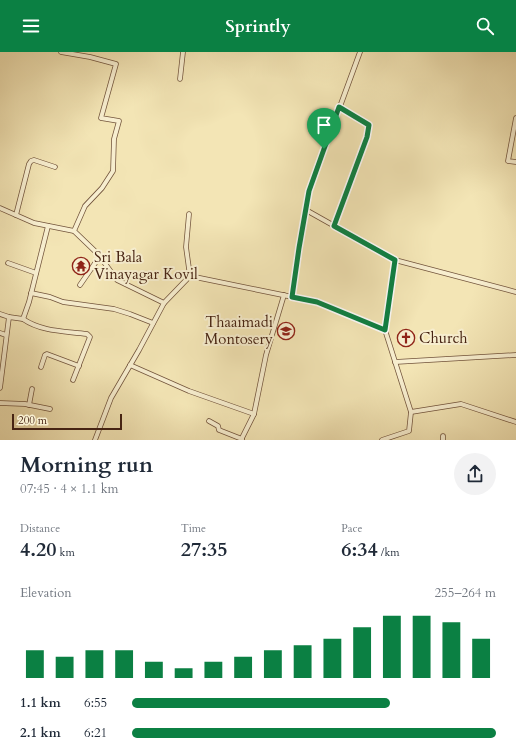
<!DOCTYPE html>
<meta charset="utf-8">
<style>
:root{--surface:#fff;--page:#f2f2f3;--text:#1f2937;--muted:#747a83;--accent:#0b8043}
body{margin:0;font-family:Cardo,serif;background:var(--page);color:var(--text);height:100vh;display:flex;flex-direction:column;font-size:15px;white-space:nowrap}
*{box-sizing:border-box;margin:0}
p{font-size:13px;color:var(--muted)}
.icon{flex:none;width:22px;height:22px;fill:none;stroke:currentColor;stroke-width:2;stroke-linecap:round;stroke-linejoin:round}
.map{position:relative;height:388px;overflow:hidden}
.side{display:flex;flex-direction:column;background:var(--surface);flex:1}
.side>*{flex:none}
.scale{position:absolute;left:12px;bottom:10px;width:110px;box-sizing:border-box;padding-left:4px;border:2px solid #472413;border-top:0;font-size:11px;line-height:14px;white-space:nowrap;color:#472413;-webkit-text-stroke:3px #f7eecf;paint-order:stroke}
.pin{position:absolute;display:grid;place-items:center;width:34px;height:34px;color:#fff;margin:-41px -17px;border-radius:50% 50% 50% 0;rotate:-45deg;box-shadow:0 0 4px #0007}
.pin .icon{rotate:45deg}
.round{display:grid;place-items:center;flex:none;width:42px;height:42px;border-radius:21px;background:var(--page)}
.overview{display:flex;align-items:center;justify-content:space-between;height:68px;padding:0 20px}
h1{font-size:22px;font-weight:800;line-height:30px}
.metrics{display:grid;grid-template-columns:repeat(3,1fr);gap:6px;height:68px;padding:4px 20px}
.metrics div{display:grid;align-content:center}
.metrics b{font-size:20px;font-weight:800}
.metrics small{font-size:11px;font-weight:400}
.metrics p{font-size:11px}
.chart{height:112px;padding:8px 20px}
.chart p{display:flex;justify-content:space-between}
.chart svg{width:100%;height:72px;margin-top:4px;stroke:var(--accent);stroke-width:6}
ul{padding:0 20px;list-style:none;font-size:13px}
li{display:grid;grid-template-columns:64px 48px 1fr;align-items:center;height:30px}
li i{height:10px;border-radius:5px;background:var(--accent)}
header{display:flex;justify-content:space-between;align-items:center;height:52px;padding:0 20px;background:var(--accent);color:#fff;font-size:18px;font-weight:800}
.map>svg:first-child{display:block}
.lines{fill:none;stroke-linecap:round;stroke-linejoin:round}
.minor-casing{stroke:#72543c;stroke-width:5.5}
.minor{stroke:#f7eecf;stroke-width:4}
.route-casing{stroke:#fff;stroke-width:8}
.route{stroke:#0b8043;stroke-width:5}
.labels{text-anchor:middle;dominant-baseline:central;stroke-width:4;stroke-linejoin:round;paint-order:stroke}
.poi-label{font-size:15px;fill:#472413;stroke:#f7eecf;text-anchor:start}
</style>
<header><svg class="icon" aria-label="menu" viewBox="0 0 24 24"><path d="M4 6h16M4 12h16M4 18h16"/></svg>Sprintly<svg class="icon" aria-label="search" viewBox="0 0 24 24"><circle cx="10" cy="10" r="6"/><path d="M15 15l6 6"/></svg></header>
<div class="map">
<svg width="516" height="388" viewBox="0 0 516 388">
<rect width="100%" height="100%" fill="#f3e5b5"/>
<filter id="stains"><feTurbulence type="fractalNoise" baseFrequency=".005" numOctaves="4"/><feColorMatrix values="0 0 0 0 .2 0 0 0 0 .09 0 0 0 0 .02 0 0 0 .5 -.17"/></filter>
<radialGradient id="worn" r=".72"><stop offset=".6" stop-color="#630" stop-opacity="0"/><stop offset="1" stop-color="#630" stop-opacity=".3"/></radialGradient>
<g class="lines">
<defs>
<g id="minor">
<path d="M61 0 90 5 116 12 101 66 119 69 114 87 113 119 102 136 85 154 74 179 98 202 117 228 164 251 139 298 111 346 95 388"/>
<path d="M180 27 183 0"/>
<path d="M516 66 508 109 516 110"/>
<path d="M0 156 34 171 74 179"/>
<path d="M306 158 395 208"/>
<path d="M189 162 186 195 190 224"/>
<path d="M16 163 29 112 31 109 34 108 55 115"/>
<path d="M334 173 367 85 369 73 339 55"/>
<path d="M8 211 36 221"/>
<path d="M80 233 100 204"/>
<path d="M516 240 395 208 385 278 411 360 461 352 516 370"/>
<path d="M31 241 50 245 63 250 114 257 130 262 153 271"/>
<path d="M292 245 299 196 309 139 360 0"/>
<path d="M164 251 190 224 317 250 385 278"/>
<path d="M0 262 9 265"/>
<path d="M23 267C42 280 65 279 87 282L90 285 73 328"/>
<path d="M0 281 6 283"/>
<path d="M395 310 516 303"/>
<path d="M130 313 189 339 254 362"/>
<path d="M41 315 45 303 47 302 79 314"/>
<path d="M0 336 9 265 23 267 29 250 48 174"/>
<path d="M0 351 25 352 50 357"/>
<path d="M29 353 32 337"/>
<path d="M209 369 218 374 219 378 242 387"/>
<path d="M241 388 254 362 266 303 284 243"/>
<path d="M382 388 409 379 411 360"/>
<path d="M443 388V384"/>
</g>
</defs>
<use href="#minor" class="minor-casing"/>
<use href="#minor" class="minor"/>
</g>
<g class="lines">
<defs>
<path id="route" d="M339 55 369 73 367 85 334 174 395 208 385 278 317 250 292 245 299 196 309 139Z"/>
</defs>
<use href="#route" class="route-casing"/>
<use href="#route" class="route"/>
</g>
<defs>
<symbol id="temple-ring" viewBox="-11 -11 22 22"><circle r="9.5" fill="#f7eecf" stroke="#8f2418" stroke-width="1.5"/><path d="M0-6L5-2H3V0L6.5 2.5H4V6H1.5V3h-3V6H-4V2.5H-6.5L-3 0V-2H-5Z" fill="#8f2418"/></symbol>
<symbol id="school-ring" viewBox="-11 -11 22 22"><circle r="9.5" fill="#f7eecf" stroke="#8f2418" stroke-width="1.5"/><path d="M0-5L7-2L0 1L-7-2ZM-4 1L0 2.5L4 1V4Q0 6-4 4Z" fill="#8f2418"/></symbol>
<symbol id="church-ring" viewBox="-11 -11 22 22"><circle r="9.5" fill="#f7eecf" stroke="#8f2418" stroke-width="1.5"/><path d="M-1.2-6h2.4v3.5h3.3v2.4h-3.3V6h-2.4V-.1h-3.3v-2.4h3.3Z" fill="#8f2418"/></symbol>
</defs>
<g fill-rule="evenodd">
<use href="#temple-ring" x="71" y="204" width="20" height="20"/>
<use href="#school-ring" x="276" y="269" width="20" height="20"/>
<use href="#church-ring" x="396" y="276" width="20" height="20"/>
</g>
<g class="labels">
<g class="poi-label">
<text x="94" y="205">Sri Bala<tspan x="94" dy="17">Vinayagar Kovil</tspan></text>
<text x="273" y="270" text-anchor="end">Thaaimadi<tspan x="273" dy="17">Montosery</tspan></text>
<text x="419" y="286">Church</text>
</g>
</g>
<rect width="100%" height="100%" filter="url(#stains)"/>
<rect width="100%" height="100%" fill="url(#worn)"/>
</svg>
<div class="scale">200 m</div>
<div class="pin" style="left:324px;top:97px;background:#1e9e55"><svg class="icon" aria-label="arrive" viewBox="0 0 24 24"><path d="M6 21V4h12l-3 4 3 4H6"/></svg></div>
</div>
<section class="side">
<div class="overview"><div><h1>Morning run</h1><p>07:45 · 4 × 1.1 km</p></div><a class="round"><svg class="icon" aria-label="share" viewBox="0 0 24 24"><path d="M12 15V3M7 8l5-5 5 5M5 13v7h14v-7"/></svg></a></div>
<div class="metrics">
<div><p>Distance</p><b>4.20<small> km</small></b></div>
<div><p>Time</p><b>27:35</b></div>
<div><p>Pace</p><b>6:34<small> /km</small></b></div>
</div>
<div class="chart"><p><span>Elevation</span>255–264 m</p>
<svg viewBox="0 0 160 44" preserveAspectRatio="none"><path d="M5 44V27M15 44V31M25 44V27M35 44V27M45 44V34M55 44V38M65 44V34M75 44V31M85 44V27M95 44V24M105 44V20M115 44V13M125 44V6M135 44V6M145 44V10M155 44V20"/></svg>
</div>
<ul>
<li><b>1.1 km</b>6:55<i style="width:71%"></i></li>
<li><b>2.1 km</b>6:21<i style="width:100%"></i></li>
</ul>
</section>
